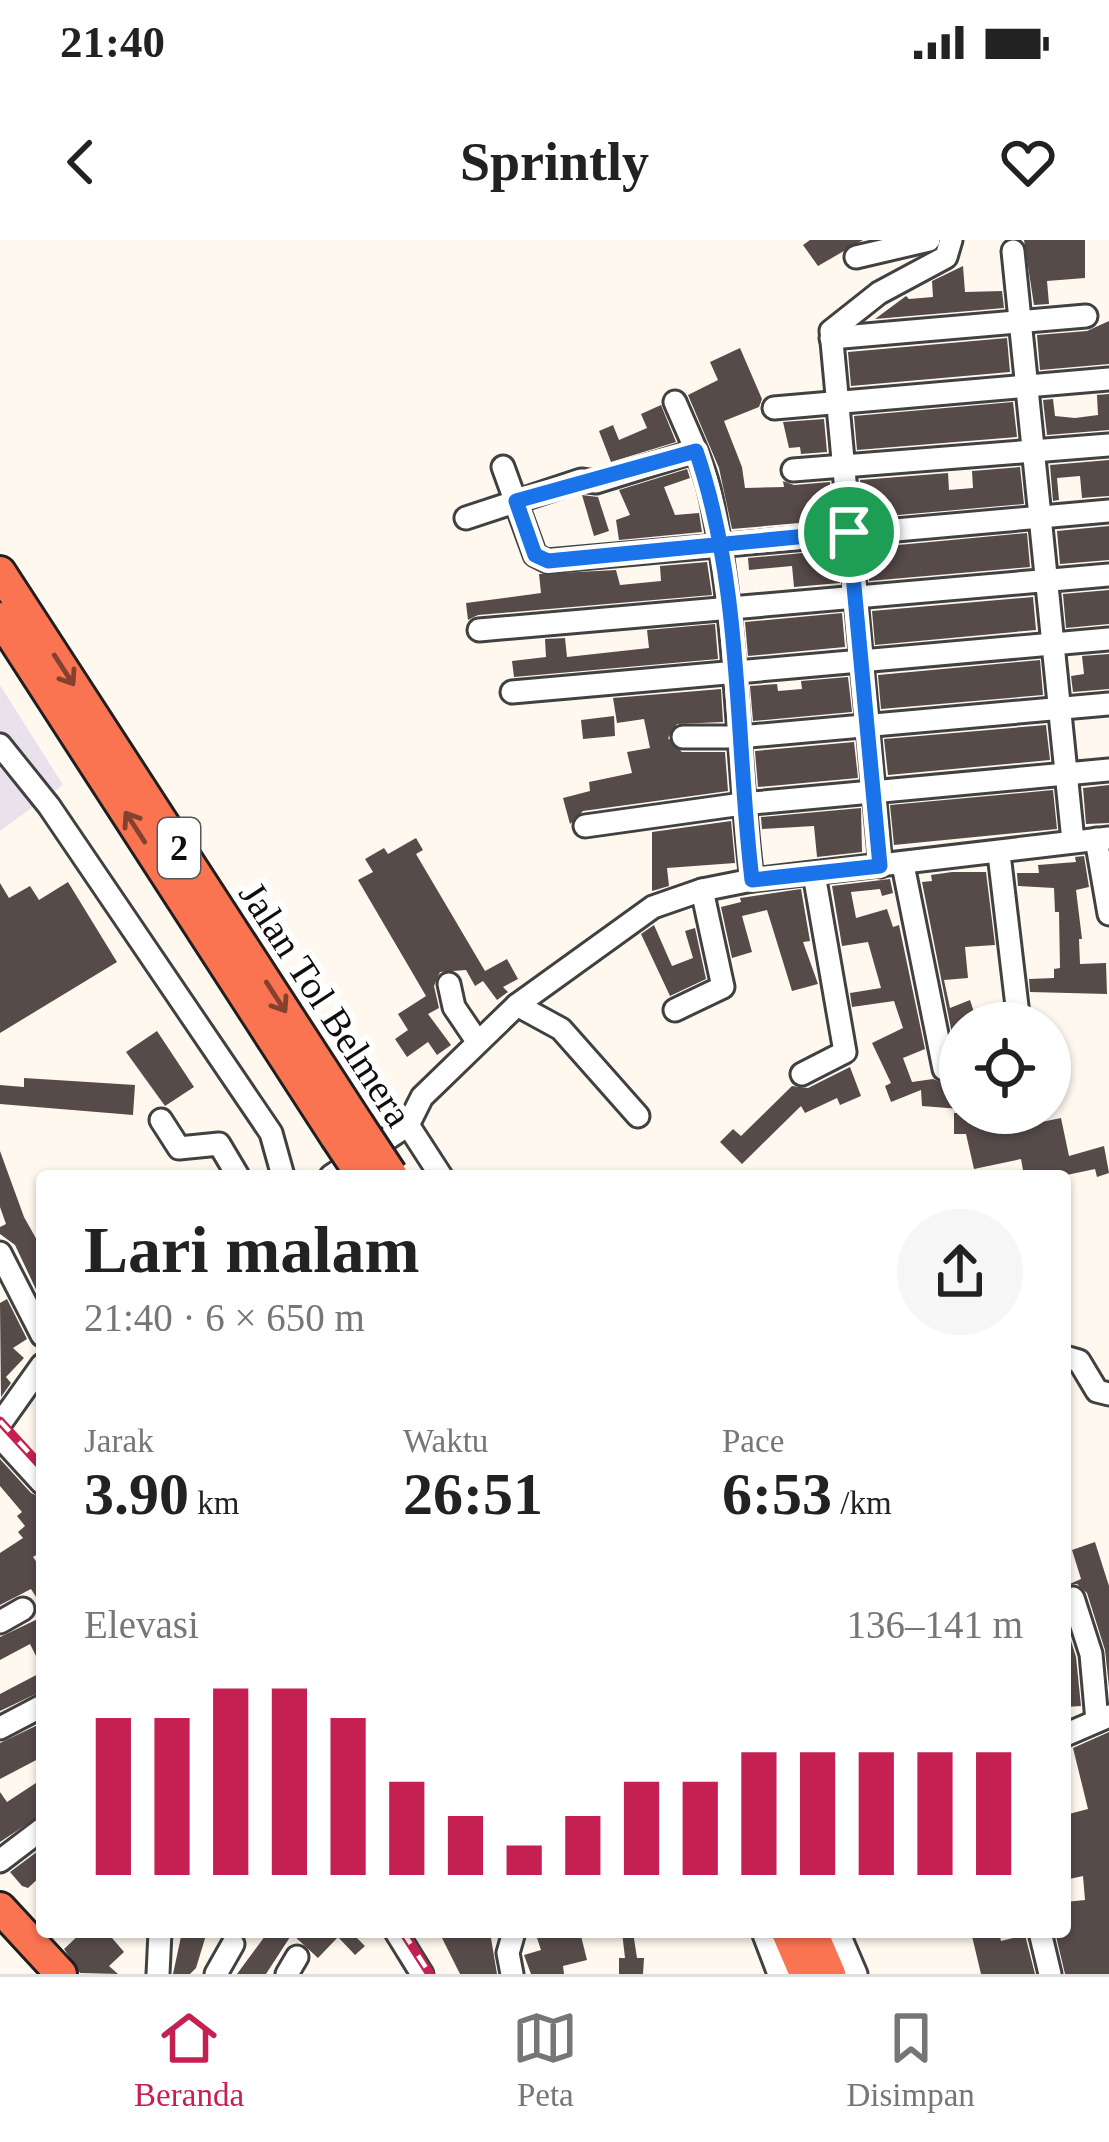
<!DOCTYPE html>
<html lang="id">
<meta charset="utf-8">
<style>
:root{--surface:#fff;--page:#f6f6f6;--text:#222;--muted:#767676;--line:#e0e0e0;--accent:#c42052}
body{margin:0;font-family:Georgia,serif;background:var(--page);color:var(--text);height:100vh;display:flex;flex-direction:column;font-size:45px;white-space:nowrap}
*{box-sizing:border-box;margin:0}
p{font-size:39px;color:var(--muted)}
.icon{flex:none;width:66px;height:66px;fill:none;stroke:currentColor;stroke-width:2;stroke-linecap:round;stroke-linejoin:round}
.map{position:relative;flex:1;overflow:hidden}
.side{position:absolute;left:36px;top:930px;width:1035px;height:768px;display:flex;flex-direction:column;background:var(--surface);border-radius:12px;box-shadow:0 3px 9px #0004}
.side>*{flex:none}
.fabs{position:absolute;left:939px;top:762px;display:grid;gap:24px}
.fabs a{display:grid;place-items:center;width:132px;height:132px;border-radius:50%;background:var(--surface);box-shadow:0 3px 9px #0004;font-size:60px}
.pin{position:absolute;display:grid;place-items:center;width:102px;height:102px;color:#fff;margin:-51px;border:6px solid #fff;border-radius:50%;box-shadow:0 3px 12px #0007}
.round{display:grid;place-items:center;flex:none;width:126px;height:126px;border-radius:63px;background:var(--page)}
.overview{display:flex;align-items:center;justify-content:space-between;height:204px;padding:0 48px}
h1{font-size:66px;font-weight:700;line-height:90px}
.figures{display:grid;grid-template-columns:repeat(3,1fr);gap:18px;height:204px;padding:12px 48px}
.figures div{display:grid;align-content:center}
.figures b{font-size:60px;font-weight:700}
.figures small{font-size:33px;font-weight:400}
.figures p{font-size:33px}
.chart{height:336px;padding:24px 48px}
.chart p{display:flex;justify-content:space-between}
.chart svg{width:100%;height:216px;margin-top:12px;stroke:var(--accent);stroke-width:6}
.status{display:flex;justify-content:space-between;align-items:center;height:84px;padding:0 60px;background:var(--surface);direction:ltr}
.status svg{height:33px;fill:currentColor}
header{display:flex;justify-content:space-between;align-items:center;height:156px;padding:0 48px;background:var(--surface);font-size:54px;font-weight:700}
.menu{display:flex;justify-content:space-around;align-items:center;height:168px;border-top:3px solid var(--line);background:var(--surface);font-size:33px;color:var(--muted)}
.menu a{display:grid;justify-items:center;gap:6px}
.menu .on{color:var(--accent)}
.map>svg:first-child{display:block}
.industrial{fill:#e9e2ed}
.building{fill:#574b4a}
.lines{fill:none;stroke-linecap:round;stroke-linejoin:round}
.minor-casing{stroke:#414141;stroke-width:27}
.highway-casing{stroke:#1f1f1f;stroke-width:36}
.minor{stroke:#fff;stroke-width:21}
.highway{stroke:#fa7452;stroke-width:30}
.rail-casing{stroke:#c42052;stroke-width:9}
.rail{stroke:#fff;stroke-width:4.5;stroke-dasharray:14;stroke-linecap:butt}
.highway-bridge-casing{stroke:#1f1f1f;stroke-width:36;stroke-linecap:butt}
.highway-bridge{stroke:#fa7452;stroke-width:30}
.oneway{stroke:#844130}
.route-casing{stroke:#fff;stroke-width:24}
.route{stroke:#1a73e8;stroke-width:15}
.labels{text-anchor:middle;dominant-baseline:central;stroke-width:12;stroke-linejoin:round;paint-order:stroke}
.shield{fill:#fff;stroke:#565656;stroke-width:3}
.shield-label{font-size:36px;font-weight:bold;fill:#0e0e0e}
.street-label{font-size:39px;fill:#0e0e0e;stroke:#fff}
</style>
<div class="status"><b>21:40</b><svg viewBox="0 0 49 12"><path d="M0 12V9h3v3zM5 12V6h3v6zM10 12V3h3v9zM15 12V0h3v12zM26 1h20v11H26zM47 4h2v5h-2z"/></svg></div>
<header><svg class="icon" aria-label="back" viewBox="0 0 24 24"><path d="M15 5l-7 7 7 7"/></svg>Sprintly<svg class="icon" aria-label="heart" viewBox="0 0 24 24"><path d="M12 20l-8-8c-3-5 5-10 8-4 3-6 11-1 8 4z"/></svg></header>
<div class="map">
<svg width="1109" height="1734" viewBox="0 0 1109 1734">
<rect width="100%" height="100%" fill="#fff8ef"/>
<path class="industrial" d="M0 445 63 545 0 591Z"/>
<g class="building">
<path d="M810 0H863L818 26 803 5Z"/>
<path d="M1024 0H1085V38L1047 41 1049 64 1034 65Z"/>
<path d="M963 26 965 52 1002 51 1004 68 875 79 906 56 909 59 933 57 932 41Z"/>
<path d="M1109 81V124L1040 130 1037 95 1087 91Z"/>
<path d="M1007 98 1010 132 851 146 848 112Z"/>
<path d="M740 108 762 159 759 167 724 181 742 227 745 248 784 247 783 241 794 245 830 242 834 280 732 289 719 228 688 155 718 140 710 122Z"/>
<path d="M1109 154V190L1047 195 1043 160 1053 159 1055 176 1075 178 1098 175 1097 155Z"/>
<path d="M1013 162 1017 197 857 210 854 176Z"/>
<path d="M661 165 676 202 611 222 599 191 613 185 619 200 647 188 641 174Z"/>
<path d="M824 179 827 212 801 214 800 207 789 208 783 182Z"/>
<path d="M1109 220V256L1082 258 1080 236 1057 238 1059 260 1053 261 1050 225Z"/>
<path d="M1020 227 1024 264 864 278 860 240 948 233 949 250 973 248 972 231Z"/>
<path d="M687 229 690 238 664 247 675 275 699 273 702 292 619 300 616 280 630 275 619 250Z"/>
<path d="M582 255 598 257 609 291 594 296Z"/>
<path d="M1109 286V320L1060 324 1057 291Z"/>
<path d="M1027 293 1030 327 869 341 866 308Z"/>
<path d="M836 310 840 343 794 347 792 326 749 330 748 318Z"/>
<path d="M707 322 712 355 478 375 468 380 466 363 541 353 539 334 616 330 620 345 661 341 660 326Z"/>
<path d="M1109 350V384L1066 388 1063 354Z"/>
<path d="M1033 357 1036 390 875 405 872 371Z"/>
<path d="M842 373 845 407 748 416 745 382Z"/>
<path d="M715 384 718 419 514 437 512 421 546 417 545 399 565 398 567 417 649 408 647 390Z"/>
<path d="M1109 414V449L1073 452 1071 436 1084 434 1082 416Z"/>
<path d="M1040 420 1043 455 881 469 878 435Z"/>
<path d="M848 437 852 472 753 481 750 446 777 444 778 451 802 449 801 441Z"/>
<path d="M721 449 723 482 677 484 668 498 682 512H725L728 551 583 571 570 584 563 558 590 551 589 542 632 533 627 512 650 508 644 479 617 483 613 458Z"/>
<path d="M614 476 615 496 583 499 581 480Z"/>
<path d="M1046 485 1050 520 888 535 884 499Z"/>
<path d="M854 502 858 538 758 547 755 511Z"/>
<path d="M1109 545V583L1086 584 1083 548Z"/>
<path d="M1053 550 1057 589 894 605 890 565Z"/>
<path d="M861 568 862 612 817 617 814 586 762 589 761 577Z"/>
<path d="M731 581 735 623 667 628 669 646 652 651V592Z"/>
<path d="M416 598 423 610 416 614 485 731 507 719 518 739 503 747 508 752 497 760 483 741 475 746 466 730 440 732 434 746 439 768 428 774 451 805 437 815 428 802 407 817 395 799 408 790 398 774 426 756 358 640 373 632 365 619 384 608 388 614Z"/>
<path d="M1084 616 1089 647 1076 650 1082 699H1079L1080 724 1106 723 1107 754 1030 752 1029 739 1054 738V729L1060 728 1059 672H1055L1054 648 1018 646 1017 633H1039L1038 625 1076 622 1075 617Z"/>
<path d="M952 632H986L995 705 965 707 968 738 944 740 950 768 970 760 974 772 966 775 969 783H960V801L954 804 922 642 932 641 931 635Z"/>
<path d="M890 639 893 653 882 656 880 649 851 652 856 678 887 669 893 687 899 685 925 809 903 818 912 842 933 839 946 844 960 835V869L922 866 921 850 891 862 885 846 891 843 872 803 903 788 894 761 852 767 850 753 881 748 868 702 842 706 832 646Z"/>
<path d="M68 642 117 722 0 793V643L9 658 30 646 39 660Z"/>
<path d="M801 649 810 701 803 702 818 744 792 751 767 670 742 676 752 712 732 718 721 667 741 662 740 658Z"/>
<path d="M654 685 672 726 693 718 685 691 695 688 706 739 670 756 641 694Z"/>
<path d="M157 791 194 847 165 866 126 812Z"/>
<path d="M850 827 861 856 840 865 837 858 805 873 801 866 742 924 720 902 733 889 741 896 792 846 808 848Z"/>
<path d="M24 838 135 845 133 875 0 864V845L24 847Z"/>
<path d="M954 873H1027V885L1061 878 1069 916 1104 906 1109 933 1097 937 1095 929 1062 936H1024L1021 919 974 929 966 894H954Z"/>
<path d="M0 911 24 977 42 1009V1062L15 1005 0 994V987L6 984 0 967Z"/>
<path d="M7 1059 27 1099 13 1108 24 1118 6 1137 11 1143 1 1157 0 1063Z"/>
<path d="M0 1219 31 1253 42 1258V1311L33 1317 42 1330V1366L31 1349 0 1365V1313L23 1298 18 1292 25 1286 17 1276 22 1272 0 1246Z"/>
<path d="M1095 1302 1109 1346V1447L1105 1410 1087 1353 1077 1344 1065 1346 1081 1339 1072 1310Z"/>
<path d="M42 1377V1428L30 1404 0 1420V1397Z"/>
<path d="M1065 1382 1076 1417 1081 1466 1065 1467Z"/>
<path d="M42 1432V1451L0 1471V1454Z"/>
<path d="M42 1483V1517L0 1539V1503Z"/>
<path d="M1109 1492V1734H1065L1055 1692H1065V1662L1085 1660 1083 1636 1065 1640V1575L1088 1569 1073 1508Z"/>
<path d="M42 1539V1574L0 1602V1552L7 1562Z"/>
<path d="M42 1608V1635L28 1648 22 1646 10 1632Z"/>
<path d="M82 1692H107L124 1712 109 1726 118 1734 80 1733 64 1709Z"/>
<path d="M182 1692H207L196 1728 190 1734H173Z"/>
<path d="M268 1692H351L365 1706 355 1715 338 1697 318 1718 292 1694 266 1734H237Z"/>
<path d="M439 1692H490L497 1734H460Z"/>
<path d="M535 1692H580L587 1720 563 1726 564 1734H531L524 1715 541 1710Z"/>
<path d="M622 1692H633L637 1718H644L643 1734H619V1718H625Z"/>
<path d="M971 1692H999L1001 1701 1025 1695 1035 1734H981Z"/>
</g>
<g class="lines">
<defs>
<g id="minor">
<path d="M1013 11 1073 601"/>
<path d="M856 17 929 0"/>
<path d="M831 98 1086 76"/>
<path d="M675 162C688 193 704 224 711 257 738 383 736 513 752 640"/>
<path d="M774 168 1109 139"/>
<path d="M503 227 535 315 547 321 1109 271"/>
<path d="M793 230 1109 205"/>
<path d="M466 278 581 240 596 242 696 211"/>
<path d="M479 390 1109 335"/>
<path d="M512 452 1109 399"/>
<path d="M683 497H739L1109 464"/>
<path d="M0 505 49 566 271 893 283 936"/>
<path d="M585 586 742 564 1109 530"/>
<path d="M1096 599 1109 674"/>
<path d="M999 614 1019 783"/>
<path d="M903 625 944 829"/>
<path d="M881 626 831 91 879 53 946 17 951 0"/>
<path d="M449 744 454 767 477 801"/>
<path d="M517 765 561 789 638 876"/>
<path d="M675 770 723 747 702 650"/>
<path d="M802 834 845 812 814 634"/>
<path d="M161 880 179 908 219 904 238 936"/>
<path d="M408 885 441 936"/>
<path d="M331 936 408 885 422 857 517 765 653 667 702 650 752 640 1109 598"/>
<path d="M0 1013 42 1095"/>
<path d="M1065 1117 1079 1121 1097 1151 1109 1154"/>
<path d="M0 1184 42 1125"/>
<path d="M0 1197 42 1243"/>
<path d="M1073 1358 1091 1414 1097 1481"/>
<path d="M0 1382 23 1369"/>
<path d="M0 1488 42 1466"/>
<path d="M1065 1495 1109 1476"/>
<path d="M0 1621 42 1589"/>
<path d="M396 1692 422 1734"/>
<path d="M763 1692 779 1734"/>
<path d="M838 1692 856 1734"/>
<path d="M1040 1692 1050 1734"/>
<path d="M158 1734 160 1692"/>
<path d="M216 1734 233 1704"/>
<path d="M287 1734 297 1717"/>
<path d="M512 1734 508 1713 514 1692"/>
</g>
<g id="highway">
<path d="M0 332 358 884"/>
<path d="M0 378 336 897"/>
<path d="M0 1668 61 1734"/>
<path d="M787 1692 805 1734"/>
<path d="M812 1692 830 1734"/>
</g>
</defs>
<use href="#minor" class="minor-casing"/>
<use href="#highway" class="highway-casing"/>
<use href="#minor" class="minor"/>
<use href="#highway" class="highway"/>
<defs>
<g id="rail">
<path d="M0 1181 42 1227"/>
<path d="M403 1692 430 1734"/>
</g>
</defs>
<use href="#rail" class="rail-casing"/>
<use href="#rail" class="rail"/>
<defs>
<g id="highway-bridge">
<path d="M358 884 391 934"/>
<path d="M336 897 362 936"/>
</g>
</defs>
<use href="#highway-bridge" class="highway-bridge-casing"/>
<use href="#highway-bridge" class="highway-bridge"/>
</g>
<defs><path id="oneway-shaft" d="M-6 0H5M1.5-3L5.5 0L1.5 3" fill="none" stroke-width="1.6" stroke-linecap="round" stroke-linejoin="round" transform="scale(3)"/></defs>
<g class="oneway">
<use href="#oneway-shaft" transform="translate(64 430) rotate(57)"/>
<use href="#oneway-shaft" transform="translate(135 587) rotate(-123)"/>
<use href="#oneway-shaft" transform="translate(276 757) rotate(57)"/>
</g>
<g class="lines">
<defs>
<path id="route" d="M849 292 548 321 535 315 516 261 696 211C743 347 735 499 752 640L880 626 849 292"/>
</defs>
<use href="#route" class="route-casing"/>
<use href="#route" class="route"/>
</g>
<g class="labels">
<rect class="shield" x="158" y="578" width="42" height="60" rx="9"/>
<g class="shield-label">
<text x="179" y="608">2</text>
</g>
<g class="street-label">
<text transform="translate(326 764) rotate(57)">Jalan Tol Belmera</text>
</g>
</g>
</svg>
<div class="fabs">
<a><svg class="icon" aria-label="locate" viewBox="0 0 24 24"><circle cx="12" cy="12" r="6"/><path d="M12 2v4M12 18v4M2 12h4M18 12h4"/></svg></a>
</div>
<div class="pin" style="left:849px;top:292px;background:#1e9e55"><svg class="icon" aria-label="arrive" viewBox="0 0 24 24"><path d="M6 21V4h12l-3 4 3 4H6"/></svg></div>
<section class="side">
<div class="overview"><div><h1>Lari malam</h1><p>21:40 · 6 × 650 m</p></div><a class="round"><svg class="icon" aria-label="share" viewBox="0 0 24 24"><path d="M12 15V3M7 8l5-5 5 5M5 13v7h14v-7"/></svg></a></div>
<div class="figures">
<div><p>Jarak</p><b>3.90<small> km</small></b></div>
<div><p>Waktu</p><b>26:51</b></div>
<div><p>Pace</p><b>6:53<small> /km</small></b></div>
</div>
<div class="chart"><p><span>Elevasi</span>136–141 m</p>
<svg viewBox="0 0 160 44" preserveAspectRatio="none"><path d="M5 44V12M15 44V12M25 44V6M35 44V6M45 44V12M55 44V25M65 44V32M75 44V38M85 44V32M95 44V25M105 44V25M115 44V19M125 44V19M135 44V19M145 44V19M155 44V19"/></svg>
</div>
</section>
</div>
<nav class="menu">
<a class="on"><svg class="icon" aria-label="home" viewBox="0 0 24 24"><path d="M3 11l9-7 9 7M6 9v11h12V9"/></svg>Beranda</a>
<a><svg class="icon" aria-label="map" viewBox="0 0 24 24"><path d="M3 6l6-2 6 2 6-2v14l-6 2-6-2-6 2zM9 4v14M15 6v14"/></svg>Peta</a>
<a><svg class="icon" aria-label="saved" viewBox="0 0 24 24"><path d="M7 4h10v16l-5-4-5 4z"/></svg>Disimpan</a>
</nav>
